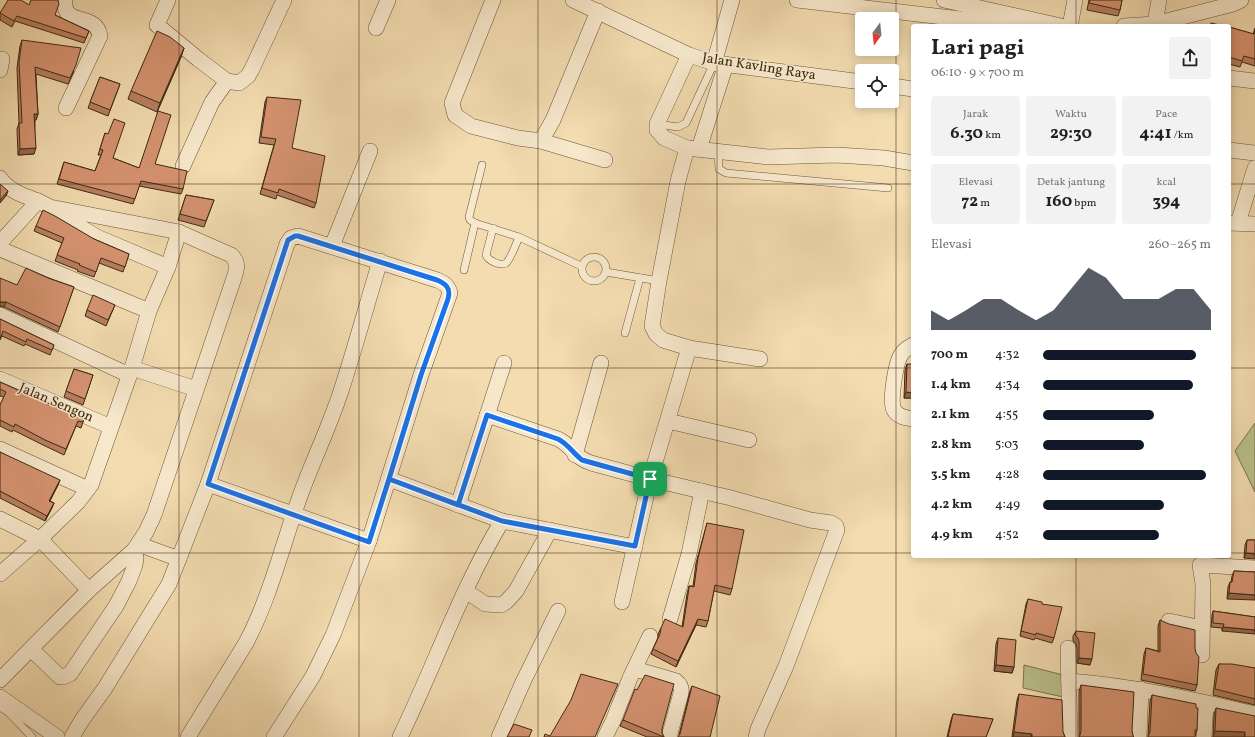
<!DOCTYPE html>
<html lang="id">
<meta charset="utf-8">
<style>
:root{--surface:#fff;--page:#f2f2f2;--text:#202124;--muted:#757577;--accent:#111827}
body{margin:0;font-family:Vollkorn,serif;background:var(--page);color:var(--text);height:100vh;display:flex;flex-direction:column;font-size:15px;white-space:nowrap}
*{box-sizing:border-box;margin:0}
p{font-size:13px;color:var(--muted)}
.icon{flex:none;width:22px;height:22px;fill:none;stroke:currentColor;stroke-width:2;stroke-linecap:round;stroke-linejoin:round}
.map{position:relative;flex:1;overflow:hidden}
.side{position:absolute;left:911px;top:24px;width:320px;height:534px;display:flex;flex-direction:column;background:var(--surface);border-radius:4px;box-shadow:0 2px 10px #0003}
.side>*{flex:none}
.needle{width:26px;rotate:195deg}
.controls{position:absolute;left:855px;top:12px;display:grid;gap:8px}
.controls a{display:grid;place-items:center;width:44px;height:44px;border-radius:4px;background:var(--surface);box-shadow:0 2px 10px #0003;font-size:20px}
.pin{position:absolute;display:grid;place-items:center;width:34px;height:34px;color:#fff;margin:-17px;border-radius:8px;box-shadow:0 2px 6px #0006}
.round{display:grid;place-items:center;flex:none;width:42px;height:42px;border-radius:4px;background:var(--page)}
.overview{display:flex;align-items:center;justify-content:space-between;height:68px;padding:0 20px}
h1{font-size:22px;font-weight:700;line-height:30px}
.figures{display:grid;grid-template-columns:repeat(3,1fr);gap:6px;height:68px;padding:4px 20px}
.figures div{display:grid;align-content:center;border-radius:4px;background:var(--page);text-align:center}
.figures b{font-size:17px;font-weight:700}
.figures small{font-size:11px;font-weight:400}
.figures p{font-size:11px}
.chart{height:112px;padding:8px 20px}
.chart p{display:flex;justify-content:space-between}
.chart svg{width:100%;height:72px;margin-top:4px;fill:var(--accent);opacity:.7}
ul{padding:0 20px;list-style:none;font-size:13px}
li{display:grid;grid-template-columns:64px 48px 1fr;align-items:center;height:30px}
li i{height:10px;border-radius:5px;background:var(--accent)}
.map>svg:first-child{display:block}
.green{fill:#bac08b;stroke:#7c754e}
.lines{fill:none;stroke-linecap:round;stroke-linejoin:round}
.service-casing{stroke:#6b5639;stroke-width:8}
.minor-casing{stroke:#6b5639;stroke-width:16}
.service{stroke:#f7e8cc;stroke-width:7}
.minor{stroke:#f7e8cc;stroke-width:15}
.wall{fill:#b87e61;stroke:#3e2a11}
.shaded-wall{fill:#96674f;stroke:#3e2a11}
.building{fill:#d69371;stroke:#3e2a11}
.route-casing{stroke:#fff;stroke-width:8}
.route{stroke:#1a73e8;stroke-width:5}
.grid{fill:none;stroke:#3e2a11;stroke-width:1;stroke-opacity:0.55}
.labels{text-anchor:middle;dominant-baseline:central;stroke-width:3;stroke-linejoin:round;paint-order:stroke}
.street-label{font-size:14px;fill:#3e2a11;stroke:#f7e8cc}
</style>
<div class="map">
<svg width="1255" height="737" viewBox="0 0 1255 737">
<rect width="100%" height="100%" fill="#f3dcb0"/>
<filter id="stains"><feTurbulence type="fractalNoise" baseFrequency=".005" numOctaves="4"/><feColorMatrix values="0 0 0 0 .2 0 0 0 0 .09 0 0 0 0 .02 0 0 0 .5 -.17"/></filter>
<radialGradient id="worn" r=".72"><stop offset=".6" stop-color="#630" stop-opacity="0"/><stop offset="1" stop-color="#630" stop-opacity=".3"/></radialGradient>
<g class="green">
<path d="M1255 423V492L1235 451Z"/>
<path d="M1024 665 1067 676 1063 697 1023 688Z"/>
</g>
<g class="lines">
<defs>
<g id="service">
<path d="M657 124 678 127 686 123 714 63"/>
<path d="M718 151 719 169 726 173 888 188"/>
<path d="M482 165 469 217 470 220 475 223 519 237 581 266"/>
<path d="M493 228 486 255C488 260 492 261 496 263 499 264 503 265 506 263 510 260 517 242 519 237"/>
<circle cx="594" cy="269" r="12"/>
<path d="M464 270 475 223"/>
<path d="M606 272 659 281"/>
<path d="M625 333 640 278"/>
<path d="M0 707 8 712 32 737"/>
</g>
<g id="minor">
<path d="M65 0C62 28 96 11 100 36L66 108"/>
<path d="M168 0 157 25 198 59 227 81 239 83 248 76 252 69 284 0"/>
<path d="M493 0 452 103 455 115 471 126 518 138 541 141 605 160"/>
<path d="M573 0 689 55 714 63 862 82"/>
<path d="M797 0 978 21 1029 24 1040 22"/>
<path d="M944 0 1061 26"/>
<path d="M1155 24 1159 0"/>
<path d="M1070 26 1075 0"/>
<path d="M1124 26 1155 24 1233 4 1241 0"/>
<path d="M376 28 388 0"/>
<path d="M714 63 732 0"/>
<path d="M0 70 2 59"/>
<path d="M1229 78 1255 81"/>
<path d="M892 86 913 89"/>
<path d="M541 141 553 120 598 11"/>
<path d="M687 148 768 157 837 155 884 158 913 163"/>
<path d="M699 149 726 64"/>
<path d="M1229 150 1255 153"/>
<path d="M183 166 212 102 227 81"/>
<path d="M0 178C8 191 25 196 38 201"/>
<path d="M56 212 97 237 168 267"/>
<path d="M1229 223 1255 224"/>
<path d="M1238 223 1255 168"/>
<path d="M0 243 38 201 50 207 179 232 231 255C239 262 237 269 234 278L154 515 146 532 134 550 89 590 0 680"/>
<path d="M332 246 370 151"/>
<path d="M0 249 149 311"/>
<path d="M0 315 129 375"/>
<path d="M913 345C907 348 904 350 901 355 896 362 889 403 894 410 898 417 906 418 913 419"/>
<path d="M689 348 760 359"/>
<path d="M132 368 196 389"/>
<path d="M0 379 111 427"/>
<path d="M487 415 558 439C573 446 573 457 591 463L650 479 731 498 810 520 831 523 836 526 837 530 786 666 758 729 756 737"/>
<path d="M668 421 749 440"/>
<path d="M0 449 88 489"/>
<path d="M575 455 601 363"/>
<path d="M389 479 502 521 635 547"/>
<path d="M208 484 369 541"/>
<path d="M458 505 504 363"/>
<path d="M0 519 40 539 89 590"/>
<path d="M138 544 179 559"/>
<path d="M0 574 40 539 78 502 91 485 132 368 149 311 168 267 179 232"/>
<path d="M466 591 485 604 501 605 506 602 516 591 550 530"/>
<path d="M622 602 650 479 689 348 663 340 656 334 652 326 659 281 678 181 687 148 664 138 657 130V124L689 55"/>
<path d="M670 619 689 554 702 491"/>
<path d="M1169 621 1202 628"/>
<path d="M1068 648 1070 737"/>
<path d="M31 649 60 677H63L70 674 116 606 129 581 135 565 136 558 134 550"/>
<path d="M1202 655 1203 584 1200 565 1255 568"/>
<path d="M635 669 676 681C681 685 682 688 681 693L669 737"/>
<path d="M1069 681C1133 686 1193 699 1255 714"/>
<path d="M0 697 57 737"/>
<path d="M72 737 82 720 105 688 169 584 208 484 287 244 291 238 298 236 437 280C444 283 448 285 450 293L421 375 369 541 333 635 313 676 274 737"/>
<path d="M188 737 246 643C270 597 282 547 299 499 312 462 329 428 341 391 355 348 367 304 380 261"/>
<path d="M400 737C435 665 461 589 502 521"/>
<path d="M499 737 523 682 558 611"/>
<path d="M605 737 613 721 630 678 650 636"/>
<path d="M1139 737 1141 689"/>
<path d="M1204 737 1206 703"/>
</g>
</defs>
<use href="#service" class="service-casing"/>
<use href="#minor" class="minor-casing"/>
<use href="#service" class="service"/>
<use href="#minor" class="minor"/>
</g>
<g class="wall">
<path d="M1089 0H1122L1120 10 1118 16 1087 10Z"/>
<path d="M29 5 55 15 89 31 84 43 15 21 12 27 0 20V13Z"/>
<path d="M1229 27 1253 34 1255 28V66L1242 62 1240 67 1229 64Z"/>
<path d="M22 40 74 71 68 84 36 74 38 114 36 120H35L34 154 18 155 17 129 19 123 17 68 20 46Z"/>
<path d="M184 48 181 57 157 112 128 99 131 91Z"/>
<path d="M100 77 120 84 108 116 88 108Z"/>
<path d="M267 97 292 148 316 203 314 208 277 195 276 199 260 194 274 145 259 143 265 102Z"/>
<path d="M105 133 113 158 139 168 155 164 183 189 181 194 139 186 133 204 57 184 64 162 95 171 101 155H98Z"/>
<path d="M186 195 214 200 204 227 178 220Z"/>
<path d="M36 226 94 239 129 254 123 272 99 263 94 277 77 271 78 270 55 261 62 243 34 231Z"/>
<path d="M48 278 74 287 58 332 4 307 0 306 17 285Z"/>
<path d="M115 305 106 326 85 316 87 310Z"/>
<path d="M0 319 54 345 50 355 25 344 24 346 2 336 0 340Z"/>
<path d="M907 364 913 398H904L905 370Z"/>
<path d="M74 369 93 375 83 405 64 397Z"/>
<path d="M0 382 84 419 81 428 76 426 64 455 43 445 13 430 12 432 0 426V405L4 397 0 396Z"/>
<path d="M0 452 58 485 50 501 54 503 45 521 0 498Z"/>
<path d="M707 523 732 589 730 595 714 591 708 621 706 627 696 625 676 667 651 654 658 638V634L661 628 682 627 687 594 689 586H693L696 563Z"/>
<path d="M1247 540H1255L1244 558 1245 545Z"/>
<path d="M1234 571 1255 572 1227 599 1228 587 1230 582H1231L1232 576Z"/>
<path d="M1028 599 1042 604 1054 638 1052 643 1035 638 1034 640 1020 636 1026 604Z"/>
<path d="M1213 611 1255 617 1222 631V628L1211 627 1212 615Z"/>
<path d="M1160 620 1195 649 1197 685 1195 691 1141 680 1144 654 1146 648 1158 651V626Z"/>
<path d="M1076 631 1090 665 1077 663V648L1076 644 1073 641V636Z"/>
<path d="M998 638 1014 667 1012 673 994 671 996 644Z"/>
<path d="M1219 664 1255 668V705L1213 695 1216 670Z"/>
<path d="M1081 685 1132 731 1133 736 1079 737V691Z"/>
<path d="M692 686 711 729 679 735 690 691Z"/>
<path d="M1019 694 1063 732 1065 737H1012L1017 700Z"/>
<path d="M1152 695 1196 708 1197 730 1195 736 1148 737 1150 701Z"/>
<path d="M1216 708 1255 737H1213L1214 714Z"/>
<path d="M953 714 993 719 986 737H947L951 720Z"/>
<path d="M623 720 662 729V733L664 737H647L620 726Z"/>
</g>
<g class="shaded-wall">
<path d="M184 48 181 57 157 112 160 103Z"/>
<path d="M34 114H38L36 120H32Z"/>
<path d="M36 148 34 154 18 155 20 149Z"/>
<path d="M8 191 6 196 0 203V200Z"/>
<path d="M0 302H6L4 307 0 306Z"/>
<path d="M906 392 913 393V398H904Z"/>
<path d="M60 480 58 485 47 506 49 501Z"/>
<path d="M54 503 52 508 45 521 47 516Z"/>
<path d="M1246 553 1255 554V559L1244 558Z"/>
<path d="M1229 593 1255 595V600L1227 599Z"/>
<path d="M698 619 696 625 676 667 678 661Z"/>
<path d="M1223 627 1255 630V634L1222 631Z"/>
<path d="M1079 658 1092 659 1090 665 1077 663Z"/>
<path d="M996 665 1014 667 1012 673 994 671Z"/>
<path d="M1215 731 1245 732 1244 737H1213Z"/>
<path d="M1014 732 1032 734 1031 737H1013Z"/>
</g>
<g class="building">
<path d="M8 0H21L29 5 31 0H58L59 4 55 15 89 31 86 38 17 16 14 21 0 13Z"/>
<path d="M1090 0H1122L1120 10 1089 3Z"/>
<path d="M1211 23 1224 26H1210Z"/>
<path d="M1229 27 1254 34 1255 30V59L1244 56 1242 61 1229 57Z"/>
<path d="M157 31 170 37 184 48 160 103 131 91Z"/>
<path d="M22 40 81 48 76 65 70 78 35 67 38 114H34L36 148 20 149 19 123H22L19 62Z"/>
<path d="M100 77 120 84 110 110 90 102Z"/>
<path d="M267 97 301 100 292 148 325 156 316 203 279 189 278 193 262 188 276 139 261 137Z"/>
<path d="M158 111 171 115 155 164 187 171 183 189 141 181 135 199 59 179 64 162 95 171 103 150 100 149 105 133 108 134 114 119 125 123 113 158 139 168Z"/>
<path d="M0 184 8 191 0 200Z"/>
<path d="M186 195 214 200 206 221 180 214Z"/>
<path d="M43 210 55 216 94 239 129 254 125 267 101 258 96 272 79 265 80 264 57 255 64 238 36 226Z"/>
<path d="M26 268 48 278 74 287 60 327 6 302H0V278L17 285Z"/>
<path d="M93 295 115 305 108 320 87 310Z"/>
<path d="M0 319 54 345 52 350 27 339 26 342 3 331 1 337H0Z"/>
<path d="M907 364H913V393L906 392Z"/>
<path d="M74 369 93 375 85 399 66 391Z"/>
<path d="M0 382 84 419 83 422 78 421 66 449 45 440 15 424 14 427 0 420V405L6 392 0 389Z"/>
<path d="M0 452 60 480 49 501 54 503 47 516 0 491Z"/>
<path d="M707 523 744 530 732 589 715 585 708 621 698 619 678 661 653 649 660 634 661 628 665 619 683 627 689 588V586L694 587 698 558Z"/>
<path d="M1247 540H1255V554L1246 553Z"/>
<path d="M1234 571 1255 572V595L1229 593 1230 582H1232Z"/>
<path d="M1028 599 1042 602V604L1062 607 1054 638 1036 633V635L1021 631Z"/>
<path d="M1213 611 1255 617V630L1223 627 1224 624 1213 623Z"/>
<path d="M1160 620 1169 624 1195 630V649L1196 653 1199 657 1197 685 1143 674 1146 648 1160 652Z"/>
<path d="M1076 631 1095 633 1092 659 1079 658V642L1078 638 1075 635Z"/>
<path d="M998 638 1016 640 1014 667 996 665Z"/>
<path d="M1219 664H1232L1255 668V699L1215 689Z"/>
<path d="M581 674 618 684 595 737H544L545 734 550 736 571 700Z"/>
<path d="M645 675 674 684 662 729V733L664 737 623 720 635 689 637 690Z"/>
<path d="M1081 685 1134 692 1132 731 1133 736 1134 737H1079L1080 735 1081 731Z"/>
<path d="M692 686 720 696 710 737H678L680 734Z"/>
<path d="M1019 694 1062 700 1063 732 1065 737H1032V734L1014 732Z"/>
<path d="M1152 695 1196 704V708H1198L1197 730H1195V737H1148L1150 732Z"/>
<path d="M1216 708 1255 716V737H1245V732L1215 731Z"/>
<path d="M953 714 993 719 986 737H948Z"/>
<path d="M514 724 532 730 529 737H507Z"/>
</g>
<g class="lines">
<defs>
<path id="route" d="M650 479 635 546 502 521 389 479 369 542 208 484 288 240 295 236H298L437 280C446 284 451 288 448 299L421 375 389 479 458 505 487 415 558 439C568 444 573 453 582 460L650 479"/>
</defs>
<use href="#route" class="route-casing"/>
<use href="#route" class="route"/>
</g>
<path class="grid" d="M179 0V737M359 0V737M538 0V737M717 0V737M896 0V737M1076 0V26M0 184H913M1229 184H1255M0 368H913M1229 368H1255M0 553H913M1229 553H1255M1076 556V737"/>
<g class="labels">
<g class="street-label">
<text transform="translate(759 67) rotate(9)">Jalan Kavling Raya</text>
<text transform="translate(56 403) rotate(23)">Jalan Sengon</text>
</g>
</g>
<rect width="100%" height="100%" filter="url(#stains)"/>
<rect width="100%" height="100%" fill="url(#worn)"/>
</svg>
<div class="controls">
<a><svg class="needle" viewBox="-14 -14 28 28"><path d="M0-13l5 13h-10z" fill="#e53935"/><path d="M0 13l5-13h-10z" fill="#757577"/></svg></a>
<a><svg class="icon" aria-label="locate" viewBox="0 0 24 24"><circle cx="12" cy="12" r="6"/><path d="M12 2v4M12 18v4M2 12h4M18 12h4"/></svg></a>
</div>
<div class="pin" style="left:650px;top:479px;background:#1e9e55"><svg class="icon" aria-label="arrive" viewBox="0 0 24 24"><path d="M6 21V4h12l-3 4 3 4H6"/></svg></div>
<section class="side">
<div class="overview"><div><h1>Lari pagi</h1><p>06:10 · 9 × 700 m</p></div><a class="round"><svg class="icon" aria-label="share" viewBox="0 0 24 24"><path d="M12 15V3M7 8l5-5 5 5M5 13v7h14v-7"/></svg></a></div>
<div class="figures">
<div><p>Jarak</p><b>6.30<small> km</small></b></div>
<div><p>Waktu</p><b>29:30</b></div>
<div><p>Pace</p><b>4:41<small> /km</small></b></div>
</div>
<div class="figures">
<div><p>Elevasi</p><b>72<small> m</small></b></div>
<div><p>Detak jantung</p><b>160<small> bpm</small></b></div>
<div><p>kcal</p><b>394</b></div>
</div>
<div class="chart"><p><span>Elevasi</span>260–265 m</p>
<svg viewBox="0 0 160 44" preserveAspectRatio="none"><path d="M0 44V32L10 38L20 32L30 25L40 25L50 32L60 38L70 32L80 19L90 6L100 12L110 25L120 25L130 25L140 19L150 19L160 32V44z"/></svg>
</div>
<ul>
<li><b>700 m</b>4:32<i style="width:91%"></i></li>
<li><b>1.4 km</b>4:34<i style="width:89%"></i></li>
<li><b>2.1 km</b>4:55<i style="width:66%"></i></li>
<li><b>2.8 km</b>5:03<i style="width:60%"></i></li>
<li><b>3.5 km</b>4:28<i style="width:97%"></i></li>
<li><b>4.2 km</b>4:49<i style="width:72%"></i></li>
<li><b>4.9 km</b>4:52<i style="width:69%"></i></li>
</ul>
</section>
</div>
